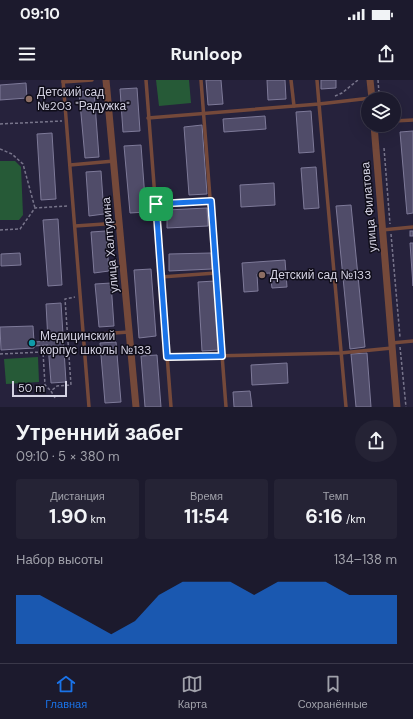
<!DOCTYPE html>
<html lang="ru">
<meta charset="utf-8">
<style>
:root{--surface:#1c1a2d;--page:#252335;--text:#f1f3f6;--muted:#a0a1aa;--line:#3a3849;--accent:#1a73e8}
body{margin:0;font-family:"DM Sans",sans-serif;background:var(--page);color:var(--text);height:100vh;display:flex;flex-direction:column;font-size:15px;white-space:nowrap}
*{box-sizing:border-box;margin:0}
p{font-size:13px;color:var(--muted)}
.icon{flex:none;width:22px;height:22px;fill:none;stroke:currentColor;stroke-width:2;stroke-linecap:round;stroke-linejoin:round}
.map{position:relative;height:327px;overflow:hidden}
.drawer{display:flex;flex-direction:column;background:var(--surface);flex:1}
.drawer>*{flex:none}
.tools{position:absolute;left:361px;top:12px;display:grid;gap:8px}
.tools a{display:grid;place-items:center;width:40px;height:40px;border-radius:50%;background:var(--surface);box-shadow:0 4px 16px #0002,0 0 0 1px var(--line);font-size:20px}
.scale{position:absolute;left:12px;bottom:10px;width:55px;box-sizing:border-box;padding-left:4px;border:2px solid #d4d2e3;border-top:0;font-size:11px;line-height:14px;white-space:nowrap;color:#d4d2e3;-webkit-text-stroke:3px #0f0d19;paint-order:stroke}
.pin{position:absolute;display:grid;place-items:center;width:34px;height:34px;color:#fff;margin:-17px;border-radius:8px;box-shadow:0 2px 6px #0006}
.round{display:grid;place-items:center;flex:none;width:42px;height:42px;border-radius:21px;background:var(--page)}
.head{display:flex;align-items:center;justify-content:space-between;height:68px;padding:0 16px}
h1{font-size:22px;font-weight:700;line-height:30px}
.metrics{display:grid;grid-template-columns:repeat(3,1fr);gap:6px;height:68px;padding:4px 16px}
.metrics div{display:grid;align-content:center;border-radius:4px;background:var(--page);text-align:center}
.metrics b{font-size:20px;font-weight:700}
.metrics small{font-size:11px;font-weight:400}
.metrics p{font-size:11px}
.chart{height:112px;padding:8px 16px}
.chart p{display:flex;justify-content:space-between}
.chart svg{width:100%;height:72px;margin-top:4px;fill:var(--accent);opacity:.7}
.status{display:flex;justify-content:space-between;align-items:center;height:28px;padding:0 20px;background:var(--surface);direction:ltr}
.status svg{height:11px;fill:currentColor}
header{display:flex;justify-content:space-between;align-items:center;height:52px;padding:0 16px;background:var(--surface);font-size:18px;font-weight:700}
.tab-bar{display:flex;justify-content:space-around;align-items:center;height:56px;border-top:1px solid var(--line);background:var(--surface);font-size:11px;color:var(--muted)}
.tab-bar a{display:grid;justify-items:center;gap:2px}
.tab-bar .current{color:var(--accent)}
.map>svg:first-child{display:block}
.green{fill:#265a37}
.building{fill:#504c69;stroke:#7e7a99}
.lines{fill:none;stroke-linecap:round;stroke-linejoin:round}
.path{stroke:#78758b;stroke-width:1.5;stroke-dasharray:3 2;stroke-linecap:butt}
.lane{stroke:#75493a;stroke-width:3.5}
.street{stroke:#75493a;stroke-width:7}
.route-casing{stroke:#fff;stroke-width:8}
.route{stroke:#1a73e8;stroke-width:5}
.education-dot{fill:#8d6e63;stroke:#0f0d19;stroke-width:1.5}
.culture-dot{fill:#0f9aa8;stroke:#0f0d19;stroke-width:1.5}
.labels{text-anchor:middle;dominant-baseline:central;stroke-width:3;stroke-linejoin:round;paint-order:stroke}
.poi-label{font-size:12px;fill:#d4d2e3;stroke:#0f0d19;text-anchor:start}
.street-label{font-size:12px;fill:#d4d2e3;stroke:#0f0d19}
</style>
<div class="status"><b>09:10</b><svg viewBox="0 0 49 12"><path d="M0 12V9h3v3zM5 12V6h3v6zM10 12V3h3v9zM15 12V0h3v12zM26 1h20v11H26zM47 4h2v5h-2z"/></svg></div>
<header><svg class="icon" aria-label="menu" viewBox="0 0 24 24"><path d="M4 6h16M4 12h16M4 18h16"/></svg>Runloop<svg class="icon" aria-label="share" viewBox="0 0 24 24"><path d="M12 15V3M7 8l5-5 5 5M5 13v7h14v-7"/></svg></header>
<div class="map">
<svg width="413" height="327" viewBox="0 0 413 327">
<rect width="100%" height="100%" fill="#26223c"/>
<g class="green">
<path d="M156 0H189L191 23 159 26Z"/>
<path d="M0 81H15L21 87 23 135 19 140H0Z"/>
<path d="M38 277 39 302 6 304 4 279Z"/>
</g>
<g class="building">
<path d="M206 0H221L223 24 208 25Z"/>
<path d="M267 0H285L286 19 268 20Z"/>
<path d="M321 0H336V8L321 9Z"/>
<path d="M26 3 27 18 0 20V5Z"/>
<path d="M137 8 140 51 123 52 120 9Z"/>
<path d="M94 11 99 77 85 78 79 12Z"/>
<path d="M311 31 314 72 299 73 296 32Z"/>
<path d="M265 36 266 49 224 52 223 39Z"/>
<path d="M202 45 207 114 189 115 184 47Z"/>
<path d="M413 51V133L407 134 400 52Z"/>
<path d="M52 53 56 119 41 120 37 54Z"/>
<path d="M141 65 146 132 130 133 124 66Z"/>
<path d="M316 87 319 128 304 129 301 88Z"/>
<path d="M101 91 104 134 89 136 86 92Z"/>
<path d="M274 103 275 125 241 127 240 105Z"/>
<path d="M351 125 365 267 350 269 336 126Z"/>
<path d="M207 128 208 146 167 148V130Z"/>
<path d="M58 139 62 205 48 206 43 140Z"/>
<path d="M106 151 109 191 94 193 91 152Z"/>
<rect x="410" y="151" width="3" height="5"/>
<path d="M410 163H413V206Z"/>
<path d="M20 173 21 185 1 186V174Z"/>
<path d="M211 173 212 189 169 191V174Z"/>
<path d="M285 180 287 207 272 208 270 193 257 194 258 211 244 212 242 183Z"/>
<path d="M151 189 156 256 139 258 134 190Z"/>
<path d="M215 201 219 270 202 271 198 202Z"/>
<path d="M111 203 114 246 99 247 95 204Z"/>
<path d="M61 223 66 302 51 303 48 265 34 266V268L1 270 0 247 33 246 34 262 48 261 46 224Z"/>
<path d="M116 262 121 322 105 323 100 263Z"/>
<path d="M367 273 371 327H356L351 274Z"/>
<path d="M157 275 161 327H145L141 276Z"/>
<path d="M287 283 288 303 252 305 251 285Z"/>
<path d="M250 311 252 327H234L233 312Z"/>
</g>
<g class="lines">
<g class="path">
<path d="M378 0 379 13"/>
<path d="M335 16 342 13 358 0"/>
<path d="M0 44 62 41"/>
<path d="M384 68 390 144"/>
<path d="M0 69 12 74 23 84 35 128"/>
<path d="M0 150 20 149 35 128 67 126"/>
<path d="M391 154 400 257"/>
<path d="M400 267 406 327"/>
<path d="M0 274 43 272 45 305 51 311"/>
<path d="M55 318 51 311 57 306 71 305 65 219 75 217"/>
</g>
<g class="lane">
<path d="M63 0 89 327"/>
<path d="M146 0 171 327"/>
<path d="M201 0 226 327"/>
<path d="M291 0 294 26"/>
<path d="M63 2 92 0"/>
<path d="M148 38 319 24 317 0"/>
<path d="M394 41 413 40"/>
<path d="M70 85 114 81"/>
<path d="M155 124 211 121"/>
<path d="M75 146 119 143"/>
<path d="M382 150 413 147"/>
<path d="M161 197 216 193"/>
<path d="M84 255 129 252"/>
<path d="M392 263 413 261"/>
<path d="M167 277 341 273 392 268"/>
<path d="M346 327 319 24 371 18"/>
</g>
<g class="street">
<path d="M106 0 136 327"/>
<path d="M370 0 372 19"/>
<path d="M374 45 397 327"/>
</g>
</g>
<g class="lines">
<defs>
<path id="route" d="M211 121 222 276 167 277 156 124Z"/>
</defs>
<use href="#route" class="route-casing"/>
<use href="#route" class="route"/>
</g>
<g class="education-dot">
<circle cx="29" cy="19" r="4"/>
<circle cx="262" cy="195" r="4"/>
</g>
<circle class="culture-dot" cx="32" cy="263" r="4"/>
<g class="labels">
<g class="poi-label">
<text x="37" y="12">Детский сад<tspan x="37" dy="14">№203 "Радужка"</tspan></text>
<text x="270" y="195">Детский сад №133</text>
<text x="40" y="256">Медицинский<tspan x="40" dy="14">корпус школы №133</tspan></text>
</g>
<g class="street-label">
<text transform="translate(369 127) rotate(-95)">улица Филатова</text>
<text transform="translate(110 165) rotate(-95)">улица Халтурина</text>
</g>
</g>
</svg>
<div class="tools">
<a><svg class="icon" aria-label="layers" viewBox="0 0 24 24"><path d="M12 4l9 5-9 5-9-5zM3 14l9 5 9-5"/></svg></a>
</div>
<div class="scale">50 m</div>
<div class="pin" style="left:156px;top:124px;background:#1e9e55"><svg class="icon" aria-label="arrive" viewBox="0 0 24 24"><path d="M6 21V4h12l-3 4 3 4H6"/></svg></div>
</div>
<section class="drawer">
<div class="head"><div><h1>Утренний забег</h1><p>09:10 · 5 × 380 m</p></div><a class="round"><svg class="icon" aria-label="share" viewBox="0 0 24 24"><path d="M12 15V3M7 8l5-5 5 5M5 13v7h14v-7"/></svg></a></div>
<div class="metrics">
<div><p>Дистанция</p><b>1.90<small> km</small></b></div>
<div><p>Время</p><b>11:54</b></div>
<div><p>Темп</p><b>6:16<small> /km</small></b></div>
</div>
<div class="chart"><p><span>Набор высоты</span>134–138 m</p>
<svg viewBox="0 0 160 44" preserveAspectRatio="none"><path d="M0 44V14L10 14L20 22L30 30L40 38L50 30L60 14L70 6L80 6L90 6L100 14L110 6L120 6L130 6L140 14L150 14L160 14V44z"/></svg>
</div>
</section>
<nav class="tab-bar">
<a class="current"><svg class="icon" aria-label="home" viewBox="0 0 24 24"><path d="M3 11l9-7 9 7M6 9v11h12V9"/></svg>Главная</a>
<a><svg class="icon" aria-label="map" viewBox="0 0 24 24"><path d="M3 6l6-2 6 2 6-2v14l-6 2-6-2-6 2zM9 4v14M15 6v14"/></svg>Карта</a>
<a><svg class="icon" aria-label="saved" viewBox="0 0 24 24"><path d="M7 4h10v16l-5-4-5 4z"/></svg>Сохранённые</a>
</nav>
